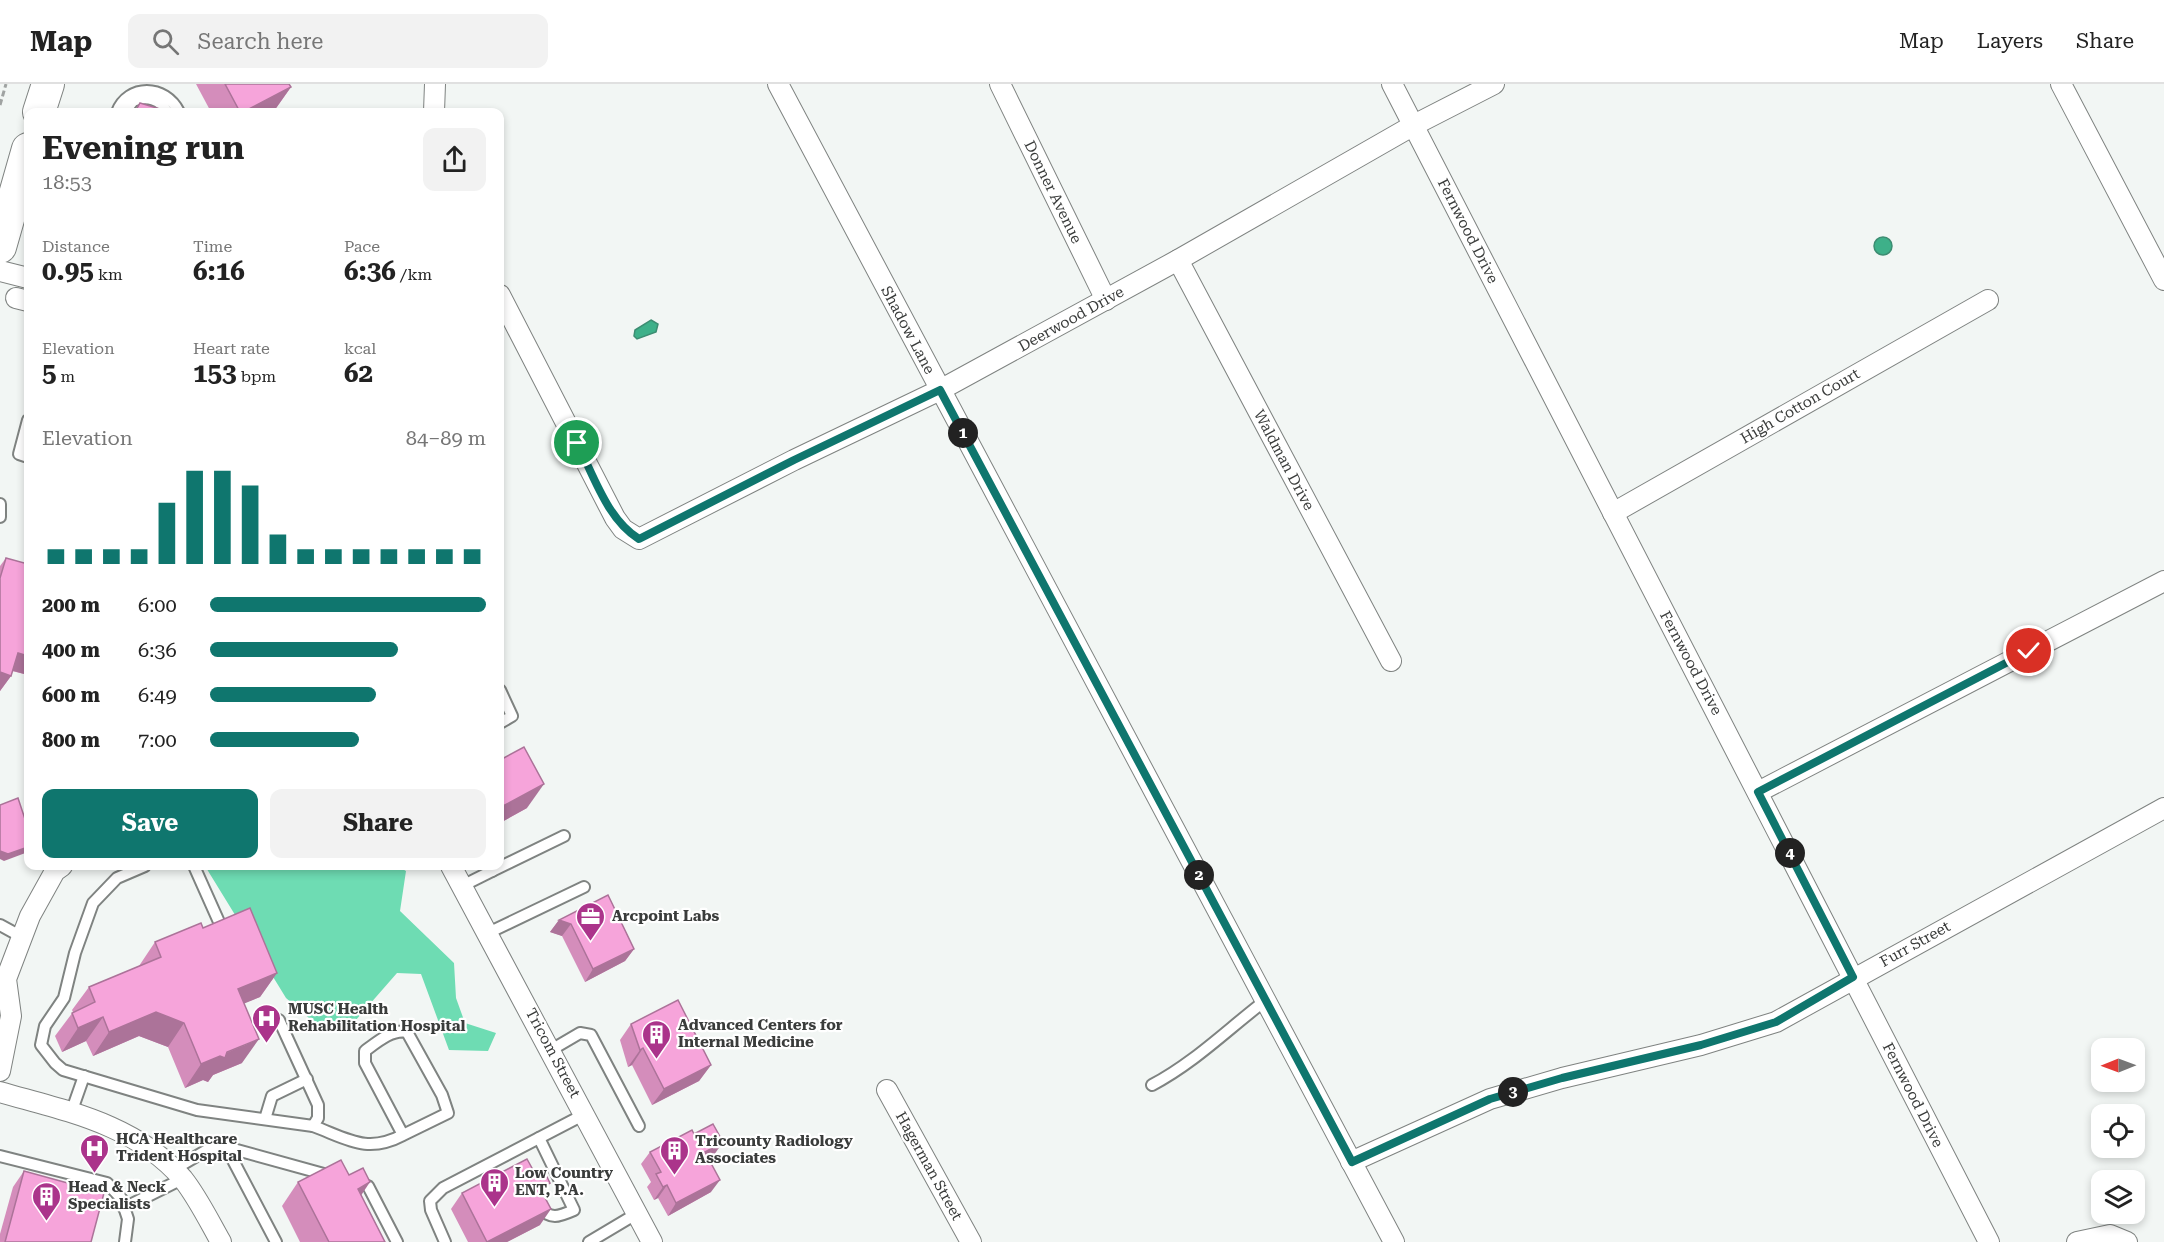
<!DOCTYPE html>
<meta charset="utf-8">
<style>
:root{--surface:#fff;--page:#f2f2f2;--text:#222;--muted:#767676;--line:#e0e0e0;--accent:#0f766e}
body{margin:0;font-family:"Roboto Serif",serif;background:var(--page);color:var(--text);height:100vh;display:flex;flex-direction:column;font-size:22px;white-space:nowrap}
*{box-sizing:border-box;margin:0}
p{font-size:20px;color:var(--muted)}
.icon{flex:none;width:33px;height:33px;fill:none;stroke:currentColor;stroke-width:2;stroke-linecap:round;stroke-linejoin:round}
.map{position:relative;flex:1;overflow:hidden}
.panel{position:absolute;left:24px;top:24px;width:480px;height:762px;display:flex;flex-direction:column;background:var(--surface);border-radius:12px;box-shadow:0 3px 9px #0003}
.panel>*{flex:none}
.needle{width:39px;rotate:269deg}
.buttons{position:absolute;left:2091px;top:954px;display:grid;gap:12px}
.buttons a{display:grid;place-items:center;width:54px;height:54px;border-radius:12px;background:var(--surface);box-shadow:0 3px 9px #0003;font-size:30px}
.pin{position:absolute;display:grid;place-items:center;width:51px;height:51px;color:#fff;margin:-26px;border:3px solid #fff;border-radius:50%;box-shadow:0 2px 6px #0007}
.km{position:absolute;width:30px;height:30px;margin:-15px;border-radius:50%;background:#222;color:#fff;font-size:16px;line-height:30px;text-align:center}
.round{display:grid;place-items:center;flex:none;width:63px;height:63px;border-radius:12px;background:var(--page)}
.summary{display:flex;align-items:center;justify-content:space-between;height:102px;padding:0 18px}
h1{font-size:33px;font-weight:700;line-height:45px}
.stats{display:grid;grid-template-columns:repeat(3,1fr);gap:9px;height:102px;padding:6px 18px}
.stats div{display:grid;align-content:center}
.stats b{font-size:26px;font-weight:700}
.stats small{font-size:16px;font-weight:400}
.stats p{font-size:16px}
.chart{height:168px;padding:12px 18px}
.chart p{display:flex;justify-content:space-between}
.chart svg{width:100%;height:108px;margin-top:6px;stroke:var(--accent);stroke-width:6}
.primary-button{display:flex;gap:12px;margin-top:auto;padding:12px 18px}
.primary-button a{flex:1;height:69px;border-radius:12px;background:var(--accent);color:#fff;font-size:24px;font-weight:700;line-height:69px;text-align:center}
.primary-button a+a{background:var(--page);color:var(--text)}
ul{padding:0 18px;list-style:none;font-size:20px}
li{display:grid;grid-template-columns:96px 72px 1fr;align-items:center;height:45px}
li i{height:15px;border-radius:8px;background:var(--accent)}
header{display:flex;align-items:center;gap:36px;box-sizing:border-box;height:84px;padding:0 30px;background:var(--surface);border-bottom:2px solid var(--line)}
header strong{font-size:28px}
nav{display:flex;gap:33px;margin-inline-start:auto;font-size:21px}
.search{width:420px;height:54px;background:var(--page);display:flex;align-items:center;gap:15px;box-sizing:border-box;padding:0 21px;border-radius:12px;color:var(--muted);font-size:22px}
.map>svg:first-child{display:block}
.forest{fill:#6edcb3}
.water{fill:#3eb089;stroke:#3d8d72;stroke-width:1.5}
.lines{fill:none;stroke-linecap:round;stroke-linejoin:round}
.lane-casing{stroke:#7f8381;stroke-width:14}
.street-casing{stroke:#7f8381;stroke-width:22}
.primary-casing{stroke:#7f8381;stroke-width:34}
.path{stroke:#a0a3a2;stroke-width:3;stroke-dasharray:6 3;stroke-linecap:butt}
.lane{stroke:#fff;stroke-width:10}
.street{stroke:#fff;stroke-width:20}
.primary{stroke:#fff;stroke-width:32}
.wall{fill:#d48dbb}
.shaded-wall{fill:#ac7399}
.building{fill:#f6a4da;stroke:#ac7399;stroke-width:1.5}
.route-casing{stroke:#fff;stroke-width:12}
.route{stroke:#0f766e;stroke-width:8}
.labels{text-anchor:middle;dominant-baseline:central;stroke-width:4.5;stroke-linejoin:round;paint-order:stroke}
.street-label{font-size:15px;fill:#3a3c3b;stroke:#fff}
.poi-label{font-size:15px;font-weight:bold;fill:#3a3c3b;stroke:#fff;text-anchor:start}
</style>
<header>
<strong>Map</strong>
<div class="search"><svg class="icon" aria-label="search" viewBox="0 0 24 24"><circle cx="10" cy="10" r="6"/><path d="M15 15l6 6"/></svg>Search here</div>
<nav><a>Map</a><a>Layers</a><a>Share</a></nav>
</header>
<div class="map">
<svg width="2164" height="1158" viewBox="0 0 2164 1158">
<rect width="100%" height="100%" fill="#f2f6f4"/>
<path class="forest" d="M205 782H397L406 787 400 827 454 879 456 914 465 939 496 949 488 967 449 966 421 890 397 889 355 937 318 942 286 914Z"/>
<g class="water">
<circle cx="1883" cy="162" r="9"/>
<path d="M651 236 658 240 656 248 637 255 634 252 635 246Z"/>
</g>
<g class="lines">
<defs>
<g id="lane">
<path d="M117 28C128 0 165 0 179 28"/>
<path d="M124 28 133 17C146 11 161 15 167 28"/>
<path d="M28 336 19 370 28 373"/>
<path d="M0 420V433"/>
<path d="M500 606 512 632 500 639"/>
<path d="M145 782 117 794 93 819 75 869 64 914 45 942 41 961 55 979 63 986 197 1026 313 1042 318 1034V1021L279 936"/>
<path d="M194 782 219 838"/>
<path d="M492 787 564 752"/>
<path d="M462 802 492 787 490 782"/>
<path d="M0 841 22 853"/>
<path d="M488 849 584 803"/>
<path d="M551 966 580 949 591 951 639 1042"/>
<path d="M1152 1001C1194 979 1228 945 1266 916"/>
<path d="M71 1029 84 992"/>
<path d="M265 1035 272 1012 307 995"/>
<path d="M313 1042C348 1055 367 1070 403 1051L365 979V967C377 958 392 945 407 948L442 1011 448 1029 403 1051"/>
<path d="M226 1063 276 1158"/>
<path d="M0 1072 107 1099 121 1114 128 1135 125 1158"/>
<path d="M173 1086 207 1066 226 1063 331 1092"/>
<path d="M355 1099 368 1102 397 1158"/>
<path d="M538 1123C551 1136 558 1133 574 1126L539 1054"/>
<path d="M124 1124 182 1095"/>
<path d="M445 1158 431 1126 430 1117 443 1104 585 1030"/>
<path d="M589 1158 636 1130"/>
</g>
<g id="street">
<path d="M778 0 1394 1158"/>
<path d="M1000 0 1106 216"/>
<path d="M1392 0 1989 1158"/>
<path d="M2061 0 2164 196"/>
<path d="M434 28 435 0"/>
<path d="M1178 176 1391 577"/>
<path d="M0 187 28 194"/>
<path d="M500 211 615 434 623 445 639 455 794 376 940 306 1178 176 1414 41 1494 0"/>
<path d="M16 214 28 217"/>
<path d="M1613 429 1988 216"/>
<path d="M1758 708 2164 497"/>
<path d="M451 782 652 1158"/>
<path d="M0 987 11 932 6 895 30 832 55 787 62 782"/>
<path d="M887 1006 971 1158"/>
<path d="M0 1008C66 1027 136 1040 183 1095 198 1114 209 1137 221 1158"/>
<path d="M1351 1078 1490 1015 1562 994 1701 961 1776 938 2164 724"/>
<path d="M2077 1158 2110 1151 2127 1158"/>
</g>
<g id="primary">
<path d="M39 28 48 0"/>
<path d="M0 163 28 65"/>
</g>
</defs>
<use href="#lane" class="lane-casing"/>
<use href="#street" class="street-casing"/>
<use href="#primary" class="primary-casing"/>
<path class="path" d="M0 21 6 0"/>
<use href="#lane" class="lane"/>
<use href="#street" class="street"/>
<use href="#primary" class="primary"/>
</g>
<g class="wall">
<path d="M196 0H289L291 3 274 27 271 28H211Z"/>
<path d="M6 474 28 540V591L12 587 11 592 0 607V482Z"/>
<path d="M500 676 527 724 500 739Z"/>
<path d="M608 811 634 865 625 877 585 898 562 852 550 848 559 836Z"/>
<path d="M203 844 277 889 260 913 244 919 242 979 213 991 208 998 203 996 185 1004 168 963 139 952 93 972 86 957 62 968 55 952 73 928 72 926 89 903 139 882 155 858Z"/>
<path d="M631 940 711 981 699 997 652 1021 632 981 628 983 620 956Z"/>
<path d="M694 1050 714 1071 708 1074 711 1108 668 1132 658 1114 654 1116 647 1103 651 1098 641 1080 650 1068Z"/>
<path d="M24 1087 91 1158H0V1150L13 1103Z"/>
<path d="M537 1093 550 1099 543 1110 540 1141 507 1158H468L451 1125 462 1109Z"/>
<path d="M298 1098 361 1112 385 1158H300L282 1122Z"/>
</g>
<g class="shaded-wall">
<path d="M291 3 274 27 271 28H243Z"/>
<path d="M18 569 28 572V591L6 585Z"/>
<path d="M0 588 11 592 0 607Z"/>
<path d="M544 700 527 724 500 739V727L503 722Z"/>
<path d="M28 763V768L4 777 0 775V767Z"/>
<path d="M559 836 571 840 562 852 550 848Z"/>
<path d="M634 865 625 877 585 898 593 885Z"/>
<path d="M277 889 260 913 221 929 238 905Z"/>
<path d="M156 928 184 939 168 963 139 952 93 972 109 948Z"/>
<path d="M103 933 86 957 62 968 78 944Z"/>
<path d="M259 955 242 979 213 991 208 998 203 996 185 1004 201 980Z"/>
<path d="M643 964 632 981 628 983 640 966Z"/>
<path d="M711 981 699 997 652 1021 664 1005Z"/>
<path d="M723 1058 714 1071 696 1081 705 1068Z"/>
<path d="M720 1096 711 1108 668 1132 676 1119Z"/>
<path d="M370 1098 354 1122 358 1105Z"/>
<path d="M550 1099 538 1116 543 1102Z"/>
<path d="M667 1101 658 1114 654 1116 663 1103Z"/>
<path d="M551 1125 540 1141 507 1158H487Z"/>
</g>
<g class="building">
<path d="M225 0H289L291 3 243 28H240Z"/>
<path d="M140 19 167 27 166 28H132L133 26H136Z"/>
<path d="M6 474 28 480V572L18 569 11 592 0 588V494Z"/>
<path d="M524 663 544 700 503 722 500 715V676Z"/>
<path d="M18 714 28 744V763L8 770 0 767V721Z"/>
<path d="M608 811 634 865 593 885 571 840 559 836Z"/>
<path d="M250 824 277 889 238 905 259 955 227 968 225 974 220 972 201 980 184 939 156 928 109 948 103 933 78 944 72 929 95 918 89 903 161 873 155 858 201 839 203 844Z"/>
<path d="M678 916 711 981 664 1005 643 964 640 966 631 940Z"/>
<path d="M713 1040 723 1058 705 1068 720 1096 676 1119 667 1101 663 1103 656 1090 661 1088 650 1068 692 1046 694 1050Z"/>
<path d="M527 1075 537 1093H547L550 1099 543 1102 542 1108 551 1125 487 1158 462 1109Z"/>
<path d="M341 1076 349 1091 363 1084 370 1098 358 1105 385 1158H329L298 1098Z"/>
<path d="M24 1087 104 1109 91 1158H5Z"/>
</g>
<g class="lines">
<defs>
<path id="route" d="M577 359C594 392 607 435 639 455L794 376 940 306 1352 1078 1490 1015 1562 994 1701 961 1776 938 1853 893 1758 708 2029 567"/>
</defs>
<use href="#route" class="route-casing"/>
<use href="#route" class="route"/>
</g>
<defs>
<symbol id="office-pin" viewBox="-11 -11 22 30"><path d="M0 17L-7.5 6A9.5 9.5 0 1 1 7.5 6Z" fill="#ab348b" stroke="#fff"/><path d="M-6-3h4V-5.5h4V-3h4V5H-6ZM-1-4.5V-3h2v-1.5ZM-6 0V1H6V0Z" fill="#fff"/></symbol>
<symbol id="hospital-pin" viewBox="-11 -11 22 30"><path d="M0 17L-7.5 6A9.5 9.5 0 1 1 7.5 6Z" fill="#ab348b" stroke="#fff"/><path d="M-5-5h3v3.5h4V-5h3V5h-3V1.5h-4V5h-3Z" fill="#fff"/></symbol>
<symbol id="building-pin" viewBox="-11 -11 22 30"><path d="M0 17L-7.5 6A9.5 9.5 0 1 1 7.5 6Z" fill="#ab348b" stroke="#fff"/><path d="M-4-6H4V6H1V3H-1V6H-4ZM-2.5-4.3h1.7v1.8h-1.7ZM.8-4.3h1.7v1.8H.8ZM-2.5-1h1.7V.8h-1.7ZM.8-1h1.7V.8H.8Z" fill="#fff"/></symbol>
</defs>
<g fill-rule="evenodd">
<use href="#office-pin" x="574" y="816" width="33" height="45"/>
<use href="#hospital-pin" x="250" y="918" width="33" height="45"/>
<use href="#building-pin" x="640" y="934" width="33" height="45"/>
<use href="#hospital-pin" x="78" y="1048" width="33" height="45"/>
<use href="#building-pin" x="658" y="1050" width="33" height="45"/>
<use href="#building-pin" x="478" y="1082" width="33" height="45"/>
<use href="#building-pin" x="30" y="1096" width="33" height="45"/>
</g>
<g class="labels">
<g class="street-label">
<text transform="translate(1053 108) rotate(64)">Donner Avenue</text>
<text transform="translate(1468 147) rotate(63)">Fernwood Drive</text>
<text transform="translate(1071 235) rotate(-29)">Deerwood Drive</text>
<text transform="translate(908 246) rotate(62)">Shadow Lane</text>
<text transform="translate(1800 322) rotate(-30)">High Cotton Court</text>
<text transform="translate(1284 376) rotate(62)">Waldman Drive</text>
<text transform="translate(1691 579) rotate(62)">Fernwood Drive</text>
<text transform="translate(1915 860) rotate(-29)">Furr Street</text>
<text transform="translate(553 969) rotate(62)">Tricom Street</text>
<text transform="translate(1913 1011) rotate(63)">Fernwood Drive</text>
<text transform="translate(929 1082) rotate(61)">Hagerman Street</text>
</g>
<g class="poi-label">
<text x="612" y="832">Arcpoint Labs</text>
<text x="288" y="925">MUSC Health<tspan x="288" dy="17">Rehabilitation Hospital</tspan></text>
<text x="678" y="941">Advanced Centers for<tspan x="678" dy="17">Internal Medicine</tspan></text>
<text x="116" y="1055">HCA Healthcare<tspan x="116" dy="17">Trident Hospital</tspan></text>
<text x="695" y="1057">Tricounty Radiology<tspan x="695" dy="17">Associates</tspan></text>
<text x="515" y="1089">Low Country<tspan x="515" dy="17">ENT, P.A.</tspan></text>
<text x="68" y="1103">Head &amp; Neck<tspan x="68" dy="17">Specialists</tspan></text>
</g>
</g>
</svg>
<div class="buttons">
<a><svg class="needle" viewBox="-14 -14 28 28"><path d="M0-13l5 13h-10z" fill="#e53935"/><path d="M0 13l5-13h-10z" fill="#767676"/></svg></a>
<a><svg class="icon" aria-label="locate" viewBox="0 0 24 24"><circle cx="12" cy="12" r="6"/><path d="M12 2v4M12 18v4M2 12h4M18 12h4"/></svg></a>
<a><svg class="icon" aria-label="layers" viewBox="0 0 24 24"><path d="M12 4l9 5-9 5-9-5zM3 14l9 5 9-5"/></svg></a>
</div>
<div class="pin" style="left:577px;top:359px;background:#1e9e55"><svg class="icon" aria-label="arrive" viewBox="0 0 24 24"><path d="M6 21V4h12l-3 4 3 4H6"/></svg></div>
<div class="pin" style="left:2029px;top:567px;background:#d93025"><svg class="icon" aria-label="check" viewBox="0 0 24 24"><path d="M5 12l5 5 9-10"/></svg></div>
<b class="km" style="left:963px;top:349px">1</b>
<b class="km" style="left:1199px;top:791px">2</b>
<b class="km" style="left:1513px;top:1008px">3</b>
<b class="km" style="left:1790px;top:769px">4</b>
<section class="panel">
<div class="summary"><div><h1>Evening run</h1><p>18:53</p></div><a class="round"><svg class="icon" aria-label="share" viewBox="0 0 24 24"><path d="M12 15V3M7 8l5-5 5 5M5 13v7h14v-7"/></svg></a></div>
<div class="stats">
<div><p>Distance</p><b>0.95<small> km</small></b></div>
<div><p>Time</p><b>6:16</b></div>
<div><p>Pace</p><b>6:36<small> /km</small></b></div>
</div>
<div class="stats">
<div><p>Elevation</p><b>5<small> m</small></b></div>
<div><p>Heart rate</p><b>153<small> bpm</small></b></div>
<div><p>kcal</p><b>62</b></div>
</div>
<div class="chart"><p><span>Elevation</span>84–89 m</p>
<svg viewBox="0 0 160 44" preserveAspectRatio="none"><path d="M5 44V38M15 44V38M25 44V38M35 44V38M45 44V19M55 44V6M65 44V6M75 44V12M85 44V32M95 44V38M105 44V38M115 44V38M125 44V38M135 44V38M145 44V38M155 44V38"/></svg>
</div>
<ul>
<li><b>200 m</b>6:00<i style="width:100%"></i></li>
<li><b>400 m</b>6:36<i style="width:68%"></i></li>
<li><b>600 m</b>6:49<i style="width:60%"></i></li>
<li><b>800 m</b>7:00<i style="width:54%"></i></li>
</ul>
<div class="primary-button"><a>Save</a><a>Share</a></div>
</section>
</div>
